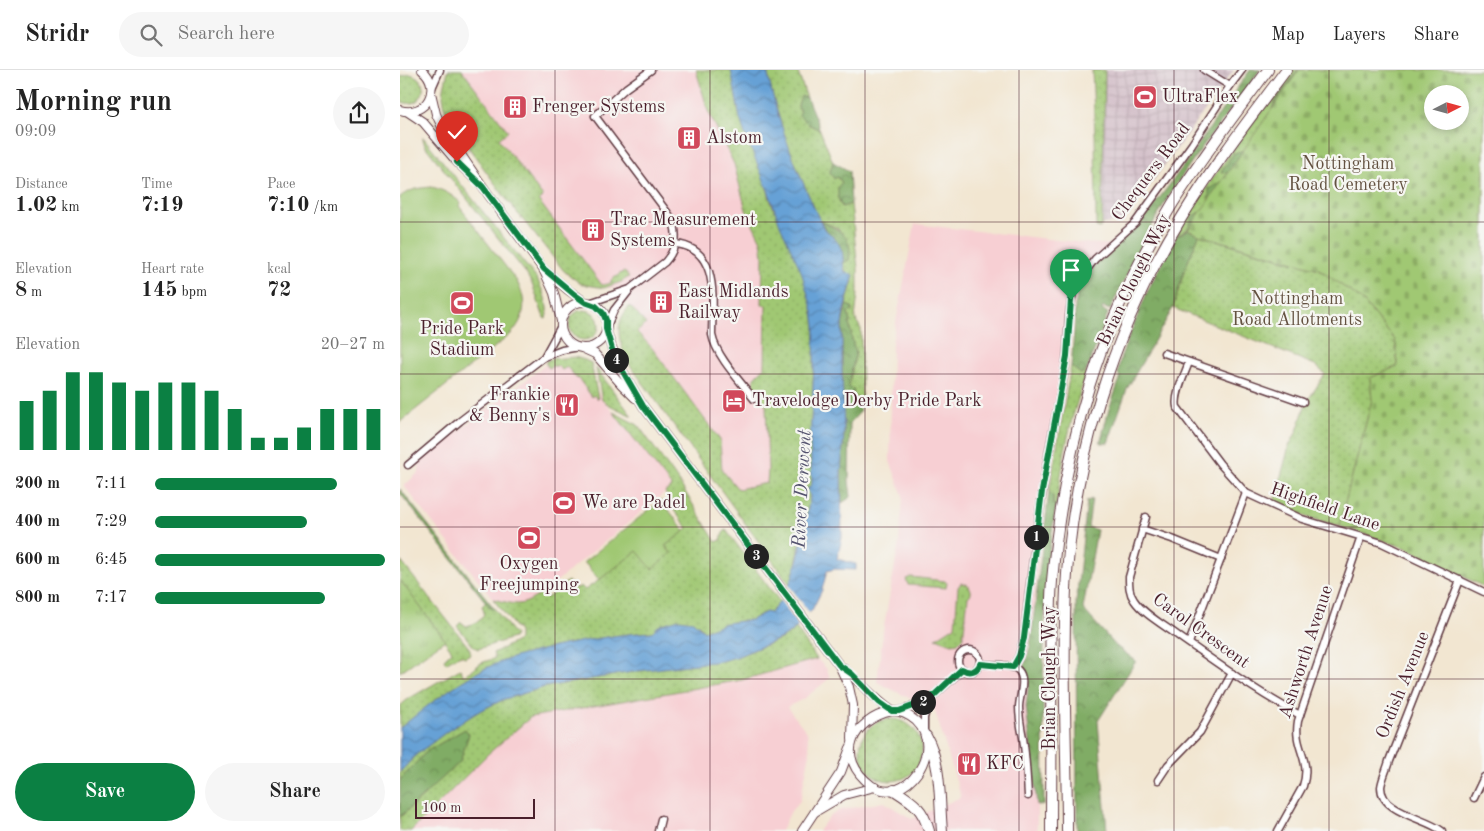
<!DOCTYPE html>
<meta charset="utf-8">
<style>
:root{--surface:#fff;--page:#f6f6f6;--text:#222;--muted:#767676;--line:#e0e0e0;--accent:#0b8043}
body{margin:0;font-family:"Old Standard TT",serif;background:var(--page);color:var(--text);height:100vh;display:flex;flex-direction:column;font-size:19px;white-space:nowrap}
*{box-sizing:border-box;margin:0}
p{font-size:16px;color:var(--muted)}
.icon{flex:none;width:28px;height:28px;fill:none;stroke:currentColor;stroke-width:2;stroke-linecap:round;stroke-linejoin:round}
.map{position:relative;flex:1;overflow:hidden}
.drawer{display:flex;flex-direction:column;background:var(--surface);width:400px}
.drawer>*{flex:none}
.needle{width:32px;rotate:84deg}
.fabs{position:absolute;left:1024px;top:15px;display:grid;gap:10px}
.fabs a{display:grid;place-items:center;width:45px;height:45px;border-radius:50%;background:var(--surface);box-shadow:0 2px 8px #0003;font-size:25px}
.scale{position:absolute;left:15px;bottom:12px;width:120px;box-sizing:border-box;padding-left:5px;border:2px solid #4a1f2b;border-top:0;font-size:14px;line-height:18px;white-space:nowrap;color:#4a1f2b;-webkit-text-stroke:4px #f6f6f2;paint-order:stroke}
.pin{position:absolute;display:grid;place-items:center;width:42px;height:42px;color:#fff;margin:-51px -21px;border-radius:50% 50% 50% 0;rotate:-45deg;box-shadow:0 0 5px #0007}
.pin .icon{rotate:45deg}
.km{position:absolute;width:25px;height:25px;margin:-12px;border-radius:50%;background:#222;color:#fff;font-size:14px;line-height:25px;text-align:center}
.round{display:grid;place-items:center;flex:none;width:52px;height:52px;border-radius:26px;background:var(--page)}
.head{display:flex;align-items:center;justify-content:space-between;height:85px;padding:0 15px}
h1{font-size:28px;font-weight:800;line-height:38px}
.stats{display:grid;grid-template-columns:repeat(3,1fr);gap:8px;height:85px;padding:5px 15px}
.stats div{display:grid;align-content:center}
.stats b{font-size:21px;font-weight:800}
.stats small{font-size:14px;font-weight:400}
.stats p{font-size:14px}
.chart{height:140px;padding:10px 15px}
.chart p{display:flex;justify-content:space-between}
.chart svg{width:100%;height:90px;margin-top:5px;stroke:var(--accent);stroke-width:6}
.cta{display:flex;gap:10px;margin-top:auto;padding:10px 15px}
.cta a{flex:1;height:58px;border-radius:30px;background:var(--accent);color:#fff;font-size:20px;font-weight:800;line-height:58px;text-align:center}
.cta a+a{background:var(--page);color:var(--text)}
ul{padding:0 15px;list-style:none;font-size:16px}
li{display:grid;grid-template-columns:80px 60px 1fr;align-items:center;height:38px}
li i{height:12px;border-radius:6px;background:var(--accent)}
header{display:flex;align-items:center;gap:30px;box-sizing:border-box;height:70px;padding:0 25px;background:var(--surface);border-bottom:1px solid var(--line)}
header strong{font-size:24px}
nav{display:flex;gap:28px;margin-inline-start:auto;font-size:18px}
.search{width:350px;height:45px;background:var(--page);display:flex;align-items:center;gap:12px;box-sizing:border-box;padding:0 18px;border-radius:28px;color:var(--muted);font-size:19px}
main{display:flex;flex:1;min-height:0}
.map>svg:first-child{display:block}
.built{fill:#f7cfd3}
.industrial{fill:url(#industrial-grid)}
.grass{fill:url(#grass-dots);stroke:#75744f}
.forest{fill:url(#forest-crowns);stroke:#656648}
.cemetery{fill:url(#cemetery-stones);stroke:#75744f;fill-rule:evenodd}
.park{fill:url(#park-tufts);stroke:#75744f}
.pitch{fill:#a0c873;stroke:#75744f}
.water{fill:url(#water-waves);stroke:#586080}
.pier{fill:#f2e6d1}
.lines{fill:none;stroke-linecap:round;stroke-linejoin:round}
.minor-casing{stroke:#633d44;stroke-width:9}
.tertiary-casing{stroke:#633d44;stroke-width:10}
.trunk-casing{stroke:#633d44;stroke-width:12}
.minor{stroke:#fff;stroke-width:6}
.tertiary{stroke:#fff;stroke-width:8}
.trunk{stroke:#fff;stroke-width:10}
.route-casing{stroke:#fff;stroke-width:10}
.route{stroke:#0b8043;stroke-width:6}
.grid{fill:none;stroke:#4a1f2b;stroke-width:1;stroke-opacity:0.55}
.labels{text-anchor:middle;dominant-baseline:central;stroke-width:4.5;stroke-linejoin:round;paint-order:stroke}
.poi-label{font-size:18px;fill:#4a1f2b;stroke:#f6f6f2;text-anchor:start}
.park-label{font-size:18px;fill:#645241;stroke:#f6f6f2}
.street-label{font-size:18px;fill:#4a1f2b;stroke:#f6f6f2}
.water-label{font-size:19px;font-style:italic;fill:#55536f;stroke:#f6f6f2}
</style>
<header>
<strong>Stridr</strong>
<div class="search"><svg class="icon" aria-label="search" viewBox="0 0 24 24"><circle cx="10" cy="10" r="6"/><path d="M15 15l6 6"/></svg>Search here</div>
<nav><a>Map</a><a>Layers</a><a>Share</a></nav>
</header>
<main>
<section class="drawer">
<div class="head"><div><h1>Morning run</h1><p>09:09</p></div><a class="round"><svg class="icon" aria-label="share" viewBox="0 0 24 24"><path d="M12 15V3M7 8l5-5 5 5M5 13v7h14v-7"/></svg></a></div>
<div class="stats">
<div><p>Distance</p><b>1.02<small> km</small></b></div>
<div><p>Time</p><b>7:19</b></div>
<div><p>Pace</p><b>7:10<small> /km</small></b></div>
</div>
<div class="stats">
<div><p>Elevation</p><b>8<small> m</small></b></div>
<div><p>Heart rate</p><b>145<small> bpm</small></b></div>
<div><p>kcal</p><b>72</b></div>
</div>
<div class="chart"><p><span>Elevation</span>20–27 m</p>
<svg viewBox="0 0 160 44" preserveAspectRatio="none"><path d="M5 44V20M15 44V15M25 44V6M35 44V6M45 44V11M55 44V15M65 44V11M75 44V11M85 44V15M95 44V24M105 44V38M115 44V38M125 44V33M135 44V24M145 44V24M155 44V24"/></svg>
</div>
<ul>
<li><b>200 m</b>7:11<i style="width:79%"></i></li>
<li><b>400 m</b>7:29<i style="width:66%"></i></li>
<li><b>600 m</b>6:45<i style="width:100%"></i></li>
<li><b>800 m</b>7:17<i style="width:74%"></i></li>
</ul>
<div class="cta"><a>Save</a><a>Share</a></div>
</section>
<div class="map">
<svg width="1084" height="761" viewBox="0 0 1084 761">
<defs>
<pattern id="industrial-grid" width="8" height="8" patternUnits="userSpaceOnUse" patternTransform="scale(1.25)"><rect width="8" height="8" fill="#d2bdc7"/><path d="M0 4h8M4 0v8" fill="none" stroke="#b6a2ab"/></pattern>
<pattern id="grass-dots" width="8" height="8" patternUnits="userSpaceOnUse" patternTransform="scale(1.25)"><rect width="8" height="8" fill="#a0c873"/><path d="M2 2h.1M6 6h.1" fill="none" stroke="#8bab64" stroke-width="1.8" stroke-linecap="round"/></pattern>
<pattern id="forest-crowns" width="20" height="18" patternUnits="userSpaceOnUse" patternTransform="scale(1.25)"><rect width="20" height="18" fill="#80ac65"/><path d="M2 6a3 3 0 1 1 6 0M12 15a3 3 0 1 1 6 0" fill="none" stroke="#6b8b53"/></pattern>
<pattern id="cemetery-stones" width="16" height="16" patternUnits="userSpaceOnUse" patternTransform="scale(1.25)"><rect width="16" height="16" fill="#a0c873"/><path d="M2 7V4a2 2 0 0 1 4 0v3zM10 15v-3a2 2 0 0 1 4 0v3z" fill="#8bab64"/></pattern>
<pattern id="park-tufts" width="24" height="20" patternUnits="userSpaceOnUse" patternTransform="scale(1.25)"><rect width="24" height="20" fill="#a0c873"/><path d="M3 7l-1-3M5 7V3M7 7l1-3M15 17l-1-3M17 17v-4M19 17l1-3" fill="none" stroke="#8bab64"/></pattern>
<pattern id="water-waves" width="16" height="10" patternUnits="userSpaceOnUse" patternTransform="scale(1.25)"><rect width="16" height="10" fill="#66a1d6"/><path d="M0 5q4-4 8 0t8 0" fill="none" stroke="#5683ae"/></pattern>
</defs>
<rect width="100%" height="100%" fill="#f6f6f2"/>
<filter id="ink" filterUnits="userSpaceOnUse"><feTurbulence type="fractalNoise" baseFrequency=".02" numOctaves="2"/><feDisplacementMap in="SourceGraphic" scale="10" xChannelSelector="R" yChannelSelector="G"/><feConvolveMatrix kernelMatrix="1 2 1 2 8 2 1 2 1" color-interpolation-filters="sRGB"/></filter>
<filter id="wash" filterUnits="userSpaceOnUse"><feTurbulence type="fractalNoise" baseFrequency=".0096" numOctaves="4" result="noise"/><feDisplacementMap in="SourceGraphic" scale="20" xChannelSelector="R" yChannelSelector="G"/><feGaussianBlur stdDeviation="1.12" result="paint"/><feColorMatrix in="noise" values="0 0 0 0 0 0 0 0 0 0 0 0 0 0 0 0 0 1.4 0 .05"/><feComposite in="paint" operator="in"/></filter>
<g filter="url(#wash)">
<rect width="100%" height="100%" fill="#f2e6d1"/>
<g class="built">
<path d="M48 0H296L308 41 334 94 346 140 361 171 363 186V235H366L365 296 358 303 355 322 366 335 368 400 367 413 338 419 322 399 320 370 252 278 237 261 245 254 215 219 181 214 164 201 107 130 52 55 48 47 43 26 44 18Z"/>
<path d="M515 154 683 173 717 175 700 189 679 217 673 235 672 259 643 420 634 535 624 595 629 610 626 636 637 735V761H418L429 747 440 740 484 732 512 749 561 727 535 641 477 612 483 562 499 472 503 426 490 391 492 273Z"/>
<path d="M170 287 272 417 141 524 128 533 120 535 93 529 4 416 19 402 20 390 151 291Z"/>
<path d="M417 589 426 598 430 608 405 628 387 637 407 662 410 683 400 731 391 741 381 761H11L89 683 131 647 342 610Z"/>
</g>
<path class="industrial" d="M705 0H834L734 137 721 152 702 154Z"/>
<g class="grass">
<path d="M48 0H62L108 61 99 69 143 127 139 131 202 215 211 213V210L224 201 229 207 221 212 204 218 181 214 164 201 107 130 52 55 45 39 43 26 44 18Z"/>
<path d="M296 0H331C336 18 336 37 342 54 351 80 364 105 371 132L402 201 413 242 415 256 414 296 410 370 412 413 408 419 410 427 409 434 393 507 390 515 227 291C219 271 213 254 230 236L246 254 237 262 252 278 320 370 322 400 338 419 367 413 368 400 366 335 355 321 353 314 355 307 363 299 365 295 366 235H362L363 186 361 171 346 140 334 94 308 41Z"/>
<path d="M367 0H397L407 28 401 27 398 35 408 54 420 60 433 92 430 102 442 112 438 128 442 137 451 134 458 199V224L455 248 461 259 462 328 453 327 448 318 456 282C451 272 452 264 449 254L450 252 448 243 453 241 452 237 446 235 454 205 446 203 443 193 449 190C450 183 449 180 446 174 440 156 437 158 420 151 398 102 377 53 367 0Z"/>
<path d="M692 0H705L702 154 700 158 696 157 695 66Z"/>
<path d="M892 0H898L875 31 851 103 821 101 832 105C816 127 801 154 776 166 810 108 851 54 892 0Z"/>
<path d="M10 4C34 10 22 42 0 31V7Z"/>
<path d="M23 67 137 209C143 221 150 236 146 249L144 248 132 214 125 202 25 76 23 69Z"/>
<path d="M799 165 919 199 962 230 995 270 998 296 970 308 972 330 939 456 907 447 874 432 889 376 897 361 906 333 925 304 915 295 773 238 784 201Z"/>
<circle cx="184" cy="255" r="15"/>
<path d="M175 287 185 290 191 293 198 328 197 329 194 325 192 327 178 308 177 309 167 297 162 300 158 296H153L149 298 146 294V291L151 289Z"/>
<path d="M671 296 681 304 687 300 672 349 665 380 656 437 653 433V426L649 422Z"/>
<path d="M196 298 232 346C224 342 208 335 202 330Z"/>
<path d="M213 342 238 355 279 412 316 472 321 470 323 463 326 460 380 532 370 543 366 542 351 550 333 552 304 561 299 555 257 557 252 562C218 564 187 570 154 577 130 583 106 588 84 599 54 614 27 636 0 658V636L8 629 60 599 64 606 81 593 95 588 93 583 119 570V562L93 529C119 535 120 538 142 523L147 528 168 511 175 519 181 516 185 520 199 510 237 480 271 483 265 476 288 458 275 442 265 422 272 417Z"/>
<path d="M0 490 70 579V584L65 587 61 585 52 589 46 593 44 589 52 581 0 510Z"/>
<path d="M511 507 545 511 547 513 546 518 508 515 506 509Z"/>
<path d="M561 513 568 515 571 520V524L568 527 563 568 558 573 552 574 536 568 555 556 558 517Z"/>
<path d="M86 532 92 540 94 538 115 565 113 568 78 579 74 577 57 556 61 552 66 556C74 554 83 551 84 542L82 536Z"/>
<path d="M396 558 417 589 342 610 131 647 89 683 11 761H0V747L26 724 2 708 0 710V702L17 684 49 660 81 640 105 629 145 617 238 601 321 591 336 587 381 569 389 564Z"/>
<circle cx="491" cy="680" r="31"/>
</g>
<g class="forest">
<path d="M850 0H860C831 40 799 79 772 121 749 159 729 199 710 240L703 237 702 240 708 243 687 300 681 304 671 297 674 262 675 235 677 228 676 224C681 213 693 195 702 187 715 175 730 165 741 151 781 103 814 50 850 0Z"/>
<path d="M898 0H911L895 193 799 165 784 201 773 238 727 319 708 373H700L709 339 720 309 718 302 721 286 749 218 776 166 788 160 792 147 809 137V119L831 105 821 101 834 83 855 77 859 71 875 31Z"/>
<path d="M401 26 407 28 420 60 408 54 399 45 400 42 398 35Z"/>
<path d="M433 92 449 101 451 134 442 137 438 128V117L442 112 437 107 434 109 430 102Z"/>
<path d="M420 151C439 159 454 167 449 190L443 193C442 169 428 168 420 151Z"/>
<path d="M446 235 452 237 453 240 448 243 450 252 449 254C452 264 451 272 456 281L448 317 454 320 453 327 458 328 460 342 450 353 449 411 451 427 442 433 441 401 444 362 442 302V255Z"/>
<path d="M0 419 94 538 92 540 3 427 0 423Z"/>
<path d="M649 422 653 426V433L656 437 647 493 645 540 643 622 644 735H637L626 636 629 610 624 595 630 577Z"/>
<path d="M692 429 688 457 697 460 683 539 716 576 736 591 698 651 707 761H677L676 532 687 431Z"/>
<path d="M65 659 69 664 60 692 0 747V710L27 681Z"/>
</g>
<path class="cemetery" d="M899 0H1084V517L1009 479 939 456 972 330 970 308 998 296 995 270 962 230 919 199 799 165 788 160ZM1032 24H1060V51H1032Z"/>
<path class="park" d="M0 510 45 570 0 602Z"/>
<g class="pitch">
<path d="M32 117C44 120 52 125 61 133L59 136 116 210C128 231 126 248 110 265L0 352V127C10 119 19 118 32 117Z"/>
<path d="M261 430 285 461 265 476 271 483 252 499 237 481 199 510 184 492Z"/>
</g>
<path class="water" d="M331 0H367C378 56 400 108 424 159 431 164 439 172 442 181 444 188 442 195 445 202L454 205 444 240 442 255V302L444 362 441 401 442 468 437 489 456 494V500L434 499 427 501 422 520 412 540 396 558 384 567 336 587 321 591 238 601 145 617 105 629 81 640 49 660 17 684 0 702V658C27 636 54 614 84 599 106 588 130 583 154 577 187 570 218 564 252 562L257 557 262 554 279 549 293 551 304 561 325 553 351 550 366 542 370 543C398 516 401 470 409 434L410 427 408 419 412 413 410 370 414 296 415 256 413 242 401 201 380 155 368 120 345 64 340 49Z"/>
<path class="pier" d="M388 514 411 545 400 558 379 529Z"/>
</g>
<g filter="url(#ink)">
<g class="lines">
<defs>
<g id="minor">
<path d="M804 0 830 16"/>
<path d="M32 18 40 0"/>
<path d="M275 174C321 178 312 232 312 265 316 286 340 311 354 329"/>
<path d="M189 233 230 219 265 192C277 179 279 161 270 146L195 46 226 18 251 0"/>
<path d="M207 256 214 240 229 221"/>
<path d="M764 283 903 332"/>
<path d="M144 287 161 256"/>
<path d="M789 292C785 304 774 325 777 337L820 394 846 423 902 449 982 473 1084 522"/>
<path d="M8 395 60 351 144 287 162 280 179 277"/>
<path d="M746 447 729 507C729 515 729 523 734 530 743 544 767 557 781 568 820 595 858 623 900 645"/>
<path d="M742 459 772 469 821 489"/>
<path d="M789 573 846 423"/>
<circle cx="569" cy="591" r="11"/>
<path d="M580 594C590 595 611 594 618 600 627 609 619 627 619 637 619 648 621 658 623 668 626 687 627 707 628 726"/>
<path d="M613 597 619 586 624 568C630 514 636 459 645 406 650 370 659 334 665 298 671 266 664 230 682 202H685L695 189 735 153 792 74 830 16 842 0"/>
<path d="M499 641 529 630 563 599"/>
<path d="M524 662V648L529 630"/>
<path d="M758 710 768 695 800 662 832 603"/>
<path d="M1074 728 1084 707"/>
<path d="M258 761 261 749"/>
<path d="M878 761 903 716C912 688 893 679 898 651L961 467"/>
<path d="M1042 761C1026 748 981 743 981 717 982 709 987 699 989 691L1060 510"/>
</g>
<g id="tertiary">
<path d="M31 23 36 44 42 57 88 124 143 199 168 220 185 232"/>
<path d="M0 40C26 48 43 17 22 0"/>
<path d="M8 42 23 52 57 92 73 107"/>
<path d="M144 201 154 223 161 251"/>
<circle cx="184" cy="255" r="23"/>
<path d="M206 259C213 288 228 311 243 336L439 595 449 617 453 635 452 669"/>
<path d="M182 278 195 284 221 314 235 328"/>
<path d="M440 596C459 610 473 628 492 641"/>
<path d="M492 641C501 641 509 645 516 651 546 680 505 739 471 715 434 687 452 650 492 641Z"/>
<path d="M415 742 444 725 475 717"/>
<path d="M402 761 441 702 450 678"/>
</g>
<g id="trunk">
<path d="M526 666C542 695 539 729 542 761"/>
<path d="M494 720C513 732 523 738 529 761"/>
<path d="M651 761C651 713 652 666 651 618 651 583 649 547 652 511 664 375 700 250 773 133 802 87 835 44 868 0"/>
<path d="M667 761C667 681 662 600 666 519 673 388 713 259 782 147 813 96 850 48 886 0"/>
</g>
</defs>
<use href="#minor" class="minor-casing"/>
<use href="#tertiary" class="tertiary-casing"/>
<use href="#trunk" class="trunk-casing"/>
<use href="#minor" class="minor"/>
<use href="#tertiary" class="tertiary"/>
<use href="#trunk" class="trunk"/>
</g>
</g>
<g class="lines" filter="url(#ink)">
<defs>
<path id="route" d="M57 92 83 117 144 199 175 225 185 232 196 236 203 243 206 250V259L214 286 243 336 439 595 452 604 479 632 492 641H499L529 630 562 599C570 604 577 601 580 594L613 597 619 586 624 568 642 421 667 286 671 230"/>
</defs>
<use href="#route" class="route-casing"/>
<use href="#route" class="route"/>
</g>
<path class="grid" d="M155 0V761M310 0V761M465 0V761M619 0V761M774 0V761M929 0V761M0 152H1084M0 304H1084M0 457H1084M0 609H1084"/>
<defs>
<symbol id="stadium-square" viewBox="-11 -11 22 22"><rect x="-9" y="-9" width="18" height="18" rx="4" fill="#d1495b" stroke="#f6f6f2"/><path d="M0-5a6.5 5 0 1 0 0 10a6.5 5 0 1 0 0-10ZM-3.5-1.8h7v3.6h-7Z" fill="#fff"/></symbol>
<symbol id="building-square" viewBox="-11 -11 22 22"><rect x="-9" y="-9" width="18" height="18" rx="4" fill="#d1495b" stroke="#f6f6f2"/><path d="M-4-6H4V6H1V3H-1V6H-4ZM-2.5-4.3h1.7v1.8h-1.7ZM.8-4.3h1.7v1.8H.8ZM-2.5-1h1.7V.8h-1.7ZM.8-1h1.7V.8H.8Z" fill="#fff"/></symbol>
<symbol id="hotel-square" viewBox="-11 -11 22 22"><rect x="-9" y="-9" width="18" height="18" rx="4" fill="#d1495b" stroke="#f6f6f2"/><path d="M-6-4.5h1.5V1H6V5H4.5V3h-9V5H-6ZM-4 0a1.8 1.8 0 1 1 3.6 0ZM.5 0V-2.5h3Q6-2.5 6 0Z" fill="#fff"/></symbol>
<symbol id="restaurant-square" viewBox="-11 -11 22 22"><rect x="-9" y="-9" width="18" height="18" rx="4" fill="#d1495b" stroke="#f6f6f2"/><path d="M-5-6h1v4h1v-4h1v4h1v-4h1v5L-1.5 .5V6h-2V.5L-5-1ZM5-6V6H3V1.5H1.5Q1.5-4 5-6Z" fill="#fff"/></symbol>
</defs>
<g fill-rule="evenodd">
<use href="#stadium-square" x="731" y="13" width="28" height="28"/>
<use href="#building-square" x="101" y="23" width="28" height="28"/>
<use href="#building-square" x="275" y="54" width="28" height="28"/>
<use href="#building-square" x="179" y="146" width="28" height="28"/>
<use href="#building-square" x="247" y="218" width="28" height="28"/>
<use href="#stadium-square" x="48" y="219" width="28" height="28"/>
<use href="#hotel-square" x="320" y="317" width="28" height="28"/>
<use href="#restaurant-square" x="153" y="321" width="28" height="28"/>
<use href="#stadium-square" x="150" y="419" width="28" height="28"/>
<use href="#stadium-square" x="115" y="454" width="28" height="28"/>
<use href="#restaurant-square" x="555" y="680" width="28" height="28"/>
</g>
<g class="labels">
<g class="poi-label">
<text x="762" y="27">UltraFlex</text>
<text x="132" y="37">Frenger Systems</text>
<text x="306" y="68">Alstom</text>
<text x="210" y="150">Trac Measurement<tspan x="210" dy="21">Systems</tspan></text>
<text x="278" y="222">East Midlands<tspan x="278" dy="21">Railway</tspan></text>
<text x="62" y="259" text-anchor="middle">Pride Park<tspan x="62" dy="21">Stadium</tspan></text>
<text x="150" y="325" text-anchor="end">Frankie<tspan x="150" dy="21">&amp; Benny's</tspan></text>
<text x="352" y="331">Travelodge Derby Pride Park</text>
<text x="182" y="433">We are Padel</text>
<text x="129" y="494" text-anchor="middle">Oxygen<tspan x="129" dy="21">Freejumping</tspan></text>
<text x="586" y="694">KFC</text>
</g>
<g class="park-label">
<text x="948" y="94">Nottingham<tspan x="948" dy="21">Road Cemetery</tspan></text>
<text x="897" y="229">Nottingham<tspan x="897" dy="21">Road Allotments</tspan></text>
</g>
<g class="street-label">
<text transform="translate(751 102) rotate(-53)">Chequers Road</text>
<text transform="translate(734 210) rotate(-64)">Brian Clough Way</text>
<text transform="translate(925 437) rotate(19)">Highfield Lane</text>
<text transform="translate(801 561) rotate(36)">Carol Crescent</text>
<text transform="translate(906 582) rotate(-72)">Ashworth Avenue</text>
<text transform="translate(650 608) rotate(-90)">Brian Clough Way</text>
<text transform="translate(1003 615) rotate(-68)">Ordish Avenue</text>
</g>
<g class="water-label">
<text transform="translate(403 419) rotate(-87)">River Derwent</text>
</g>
</g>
</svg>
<div class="fabs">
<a><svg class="needle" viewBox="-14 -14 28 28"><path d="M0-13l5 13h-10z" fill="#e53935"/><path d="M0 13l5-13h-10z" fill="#767676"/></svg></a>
</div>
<div class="scale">100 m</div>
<div class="pin" style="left:671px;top:230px;background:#1e9e55"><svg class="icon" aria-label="arrive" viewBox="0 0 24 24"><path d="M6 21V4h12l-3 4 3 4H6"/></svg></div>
<div class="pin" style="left:57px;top:92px;background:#d93025"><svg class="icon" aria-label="check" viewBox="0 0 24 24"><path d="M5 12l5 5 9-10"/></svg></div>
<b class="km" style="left:636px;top:467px">1</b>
<b class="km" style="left:523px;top:632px">2</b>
<b class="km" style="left:356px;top:486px">3</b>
<b class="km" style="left:216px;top:290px">4</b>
</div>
</main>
